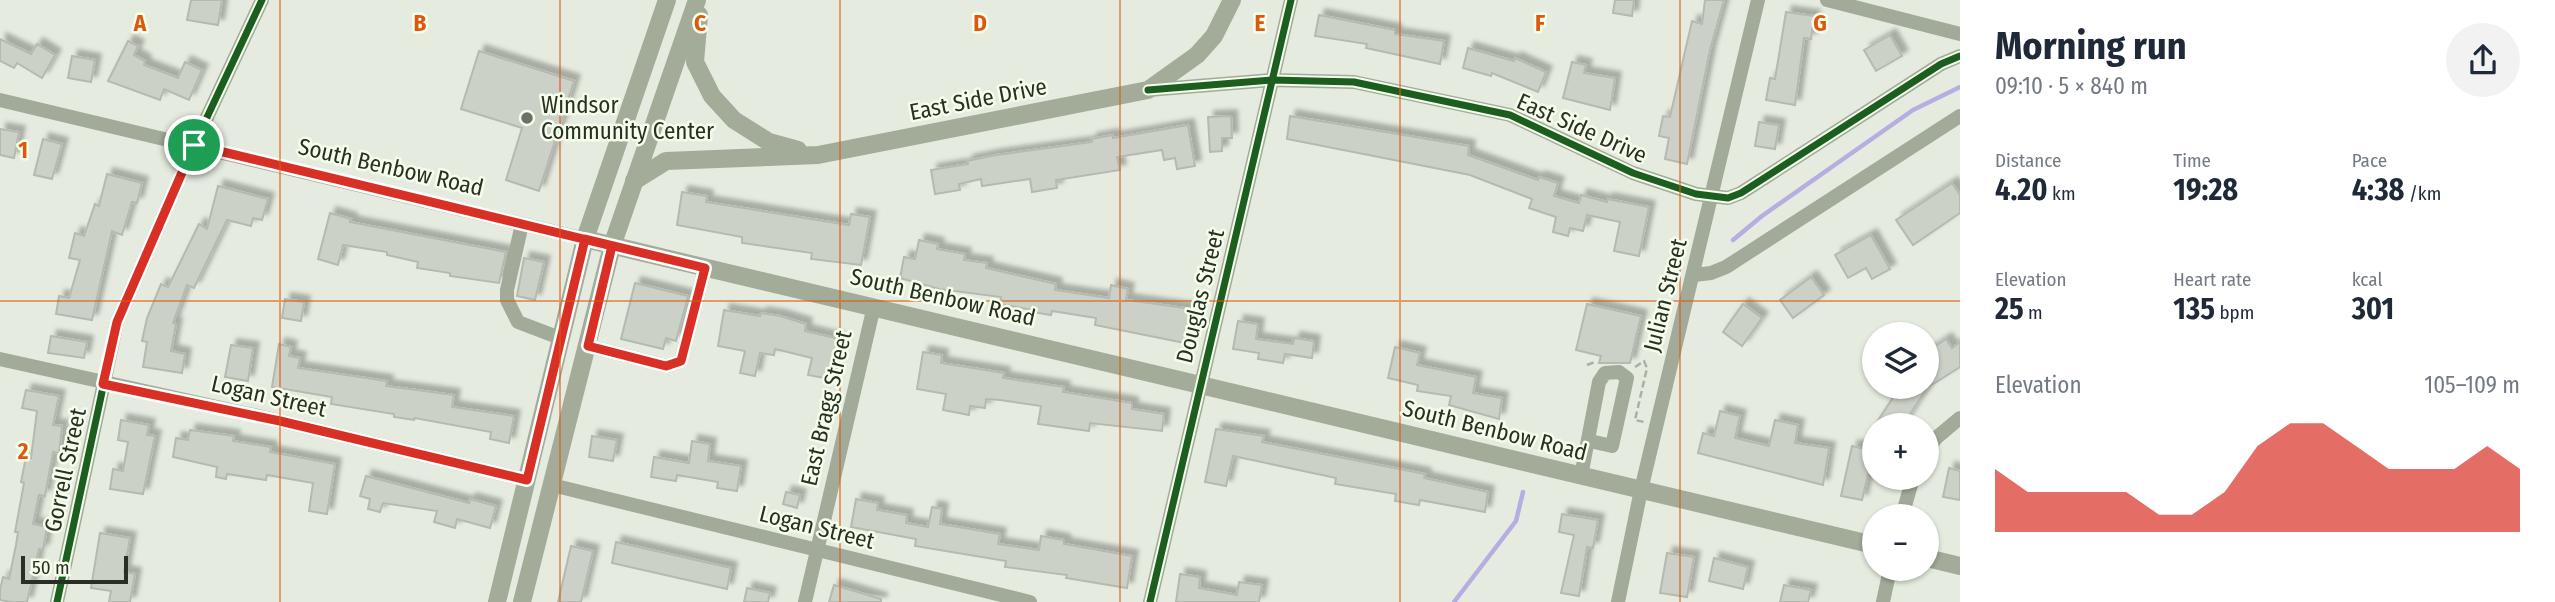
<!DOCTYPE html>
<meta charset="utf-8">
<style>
:root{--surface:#fff;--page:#f2f2f3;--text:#1f2937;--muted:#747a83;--accent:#d93025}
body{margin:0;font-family:"Fira Sans Condensed",sans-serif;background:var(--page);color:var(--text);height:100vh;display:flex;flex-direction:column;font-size:26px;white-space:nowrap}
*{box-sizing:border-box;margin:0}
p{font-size:23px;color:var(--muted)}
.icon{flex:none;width:38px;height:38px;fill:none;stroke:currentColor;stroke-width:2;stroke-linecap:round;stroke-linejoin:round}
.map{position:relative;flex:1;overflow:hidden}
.panel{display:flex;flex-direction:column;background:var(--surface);width:595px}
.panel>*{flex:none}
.tools{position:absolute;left:1862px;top:322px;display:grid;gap:14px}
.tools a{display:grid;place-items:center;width:77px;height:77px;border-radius:50%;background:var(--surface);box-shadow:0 2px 5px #0004;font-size:35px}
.scale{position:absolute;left:21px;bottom:18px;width:107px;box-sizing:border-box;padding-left:7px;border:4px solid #2a2f26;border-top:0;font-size:19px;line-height:24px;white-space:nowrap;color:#2a2f26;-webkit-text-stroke:5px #f4feea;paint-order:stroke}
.pin{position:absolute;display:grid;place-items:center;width:60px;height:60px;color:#fff;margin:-30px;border:4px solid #fff;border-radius:50%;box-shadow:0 2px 7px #0007}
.round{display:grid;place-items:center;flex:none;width:74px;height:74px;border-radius:37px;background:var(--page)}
.headline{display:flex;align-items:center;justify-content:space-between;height:119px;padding:0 35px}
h1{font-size:38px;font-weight:700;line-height:52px}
.metrics{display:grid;grid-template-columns:repeat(3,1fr);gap:10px;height:119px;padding:7px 35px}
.metrics div{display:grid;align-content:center}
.metrics b{font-size:30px;font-weight:700}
.metrics small{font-size:19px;font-weight:400}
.metrics p{font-size:19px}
.chart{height:196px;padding:14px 35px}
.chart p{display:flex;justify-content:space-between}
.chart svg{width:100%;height:126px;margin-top:7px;fill:var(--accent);opacity:.7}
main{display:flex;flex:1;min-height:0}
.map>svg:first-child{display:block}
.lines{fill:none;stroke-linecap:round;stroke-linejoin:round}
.stream{stroke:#b6aee0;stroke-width:4.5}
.building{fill:#ccd1c7;stroke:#b5bab0;stroke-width:2;filter:url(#shadow)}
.path{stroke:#aab0a4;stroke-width:2.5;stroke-dasharray:7 3.5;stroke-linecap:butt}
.minor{stroke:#a2aa99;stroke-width:14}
.major{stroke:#a3ab99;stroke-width:18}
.cycleway-casing{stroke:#f4feea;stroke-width:11}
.cycleway{stroke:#1b5e20;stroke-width:7}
.route-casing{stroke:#fff;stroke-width:14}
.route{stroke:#d93025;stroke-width:9}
.grid{fill:none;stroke:#de570d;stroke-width:2;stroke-opacity:0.55}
.poi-dot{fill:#6b7167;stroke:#f4feea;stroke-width:2.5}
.labels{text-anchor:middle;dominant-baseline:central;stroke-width:5;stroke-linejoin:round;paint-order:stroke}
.street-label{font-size:23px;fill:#2a2f26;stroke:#f4feea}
.poi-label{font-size:23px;fill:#2a2f26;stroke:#f4feea;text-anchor:start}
.grid-label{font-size:23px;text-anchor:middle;font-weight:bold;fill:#de570d;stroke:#f4feea;stroke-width:5;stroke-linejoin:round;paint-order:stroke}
</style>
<main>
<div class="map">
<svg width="1960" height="602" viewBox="0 0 1960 602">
<defs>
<filter id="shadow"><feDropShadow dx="6" dy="-6" stdDeviation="2" flood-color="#0004"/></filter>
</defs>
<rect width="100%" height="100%" fill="#e5ecdf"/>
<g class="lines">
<g class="stream">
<path d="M1733 240 1762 216 1913 110 1960 87"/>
<path d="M1454 602 1516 521 1523 492"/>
</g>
</g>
<g class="building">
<path d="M191 0H222L218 25 187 20Z"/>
<path d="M1615 0H1634L1632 16 1613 13Z"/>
<path d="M1705 0H1724L1710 50 1687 164 1665 159 1669 138 1659 136 1663 116 1670 117 1692 21 1702 24Z"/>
<path d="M1786 12 1814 16 1811 39 1804 38 1795 105 1766 100 1770 78 1775 79Z"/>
<path d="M1319 15 1395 30V34L1444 41 1440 64 1366 48 1367 44 1315 36Z"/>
<path d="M1890 35 1902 56 1876 71 1864 50Z"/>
<path d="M0 39 31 54 37 44 55 55 42 78 17 63 14 68 0 61Z"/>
<path d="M128 41 138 46 134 55 145 61 144 65 178 78 185 62 202 70 189 100 164 89 160 100 108 81Z"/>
<path d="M1468 48 1514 61 1515 58 1546 72 1538 92 1492 73 1491 76 1463 68Z"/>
<path d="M479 51 574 81 539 191 506 180 522 128 461 109Z"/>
<path d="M72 56 95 60 91 82 68 78Z"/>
<path d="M1572 62 1586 65 1584 73 1615 78 1610 110 1563 98Z"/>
<path d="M1231 116 1232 138H1222V151L1210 152 1208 117Z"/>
<path d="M1290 116 1469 146 1468 155 1538 180 1539 177 1558 183 1554 196 1579 203 1581 195 1607 202V199L1649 207 1639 256 1614 251 1620 222 1587 215 1583 231 1570 228 1568 236 1553 232 1556 217 1529 208 1532 199 1470 175 1287 139Z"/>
<path d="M1759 122 1779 125 1775 149 1755 146Z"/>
<path d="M1188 125 1195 166 1177 169 1175 158 1164 160 1162 150 1117 157 1120 170 1056 180 1057 188 1032 192 1030 179 982 186 981 179 959 184 960 190 935 194 931 170 968 164 967 161 996 155 1092 142 1091 139 1113 135V138Z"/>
<path d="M0 129 19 132 14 158 0 155Z"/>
<path d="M43 139 62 144 52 179 34 175Z"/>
<path d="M107 174 142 183 137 203 132 202 122 235 112 231 92 320 56 314 59 296 69 298 80 260 69 258 75 233 84 236 95 204 99 206Z"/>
<path d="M1952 183 1960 195V213L1913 245 1896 220Z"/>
<path d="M218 186 268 199 262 220 253 218 251 226 227 220 194 288 187 285 173 323 176 324 171 351 185 354 182 373 143 367 147 342 142 341 147 318 161 284 168 287 199 224 207 229Z"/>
<path d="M682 192 707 196 706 202 849 225 851 214 870 217 861 265 811 259 812 253 742 243V237L677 225Z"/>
<path d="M330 213 351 219 350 222 506 252 499 283 450 276V273L417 268 418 262 387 255V252L343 245 338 265 318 259Z"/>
<path d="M1871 235 1890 269 1872 279 1866 268 1848 278 1835 255Z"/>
<path d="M919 240 938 244 937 249 965 254 964 260 987 263 986 268 1056 284 1055 290 1109 298 1111 285 1128 289 1126 300 1193 309 1185 343 1095 325 1096 318 1052 311 1051 315 1032 312V310L1000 304 1001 297 939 289 900 278 904 257 915 259Z"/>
<path d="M524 258 544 262 535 300 517 296Z"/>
<path d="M1811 277 1824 295 1793 318 1780 300Z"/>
<path d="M635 283 688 296 676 341 666 338 663 349 621 339Z"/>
<path d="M285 299 304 302 301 321 282 318Z"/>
<path d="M1587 304 1641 316 1630 363H1599L1601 356 1576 350Z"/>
<path d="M1743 304 1762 318 1742 346 1723 332Z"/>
<path d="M724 310 760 316 761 313 780 316 806 324 805 331 839 339 830 379 808 375 812 358 775 349 774 355 760 353 755 376 740 373 745 351 718 346Z"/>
<path d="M1238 321 1258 324 1256 339 1293 344 1294 338 1314 341 1312 358 1285 354 1283 363 1258 359 1259 353 1233 349Z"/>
<path d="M51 336 87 342 84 358 48 353Z"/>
<path d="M1946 339 1952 348 1960 342V367L1927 388 1903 425H1875L1900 387H1927V365L1933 360 1927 352Z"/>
<path d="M279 344 291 347 289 356 300 358 298 368 387 381 386 386 454 395 452 407 514 416 509 443 490 439 491 432 415 418 414 420 394 417V414L331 404 332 397 272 387Z"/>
<path d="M231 345 253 348 248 381 225 377Z"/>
<path d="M1395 347 1420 353 1417 365 1476 377 1473 393 1502 398 1499 419 1449 405 1451 396 1417 391 1418 385 1388 378Z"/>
<path d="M923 352 942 355 941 363 1004 373 1003 378 1064 387 1063 392 1132 403V409L1164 414 1162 431 1090 423 1089 431 1038 424 1041 406 1000 400 986 399 985 408 970 406 969 415 943 410 946 394 917 389Z"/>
<path d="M26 390 59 396 53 425 62 426 59 453 53 452 45 496 39 495 33 524 47 527 43 550 39 549 27 602H11L0 600V590L3 577 9 579 16 545 18 532H15L24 483 21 482 26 457 31 458 37 411 22 408Z"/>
<path d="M1720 411 1740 416 1735 438 1769 446 1775 420 1798 425 1795 443 1829 448 1823 485 1698 453 1703 433 1714 436Z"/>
<path d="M121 420 149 425 147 435 155 436 143 494 110 489 113 469 123 471 128 442 118 440Z"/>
<path d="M1216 429 1264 436 1262 442 1425 474 1424 478 1488 492 1485 512 1420 500 1419 505 1395 501 1396 494 1335 484 1336 478 1233 456 1226 486 1205 482Z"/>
<path d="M190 430 234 436 233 441 271 447 270 452 335 464 327 514 309 511 313 483 267 475 266 480 227 474 226 479 216 477 217 467 173 457 176 438 188 440Z"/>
<path d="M592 436 617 440 613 461 589 457Z"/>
<path d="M692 441 710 444 708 461 741 466 737 491 717 488 718 482 677 475 676 481 651 477 654 457 689 463Z"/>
<path d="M1852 446 1874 451V472L1869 470 1862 500 1841 496Z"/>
<path d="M1949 468 1960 471V500L1943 497Z"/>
<path d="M366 476 469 503 470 499 496 506 490 528 457 519 455 528 434 522 437 511 383 503 380 512 368 509 370 499 360 496Z"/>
<path d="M786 492 800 495 797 508 783 504Z"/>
<path d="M856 499 878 503 877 510 907 515 906 523 928 527 932 507 942 509 940 524 1000 534 998 544 1039 550 1041 536 1064 540V544L1132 556 1127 588 1066 578 1067 575 1005 567 1006 561 915 546 916 539 851 527Z"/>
<path d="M1562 514 1598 520 1593 548 1587 547 1579 596 1561 593 1574 535 1559 532Z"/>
<path d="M100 533 130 538 124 572 135 574 130 602H109L111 591 91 588Z"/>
<path d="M616 542 731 568 727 589 612 563Z"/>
<path d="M571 546 593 551 581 602H558Z"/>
<path d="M1667 553 1694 557 1687 597 1660 593Z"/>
<path d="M1714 558 1748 567 1743 589 1709 581Z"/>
<path d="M1180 574 1200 577 1199 588 1237 595 1239 582 1262 585 1259 602H1176Z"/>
<path d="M834 585 881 599V602H829Z"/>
<path d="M1784 585 1811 590 1808 602H1780Z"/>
<path d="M747 588 770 593 768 602H744Z"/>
</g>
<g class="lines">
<g class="path">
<path d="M1587 365 1595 362"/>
<path d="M1635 367 1644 361 1647 368 1635 420 1644 422"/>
</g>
<g class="minor">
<path d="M1827 0 1960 34"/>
<path d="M1148 90 1272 80 1354 82 1510 115 1633 173 1696 194 1728 198 1741 193 1941 64 1960 56"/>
<path d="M0 100 585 239"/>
<path d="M522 224 507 290V300L518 322 560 338"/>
<path d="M1694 275 1711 273 1726 267 1960 116"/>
<path d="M588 346 666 366 681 361 705 268"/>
<path d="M0 359 280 421 527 480"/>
<path d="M1927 451 1936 438 1960 418"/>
<path d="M1581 476 1599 382 1605 373 1619 372 1627 378 1612 446 1590 441"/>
<path d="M552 485 1030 602"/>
<path d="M1902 516 1913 478"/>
<path d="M57 602 117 322 194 145 262 0"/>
<path d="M805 602 874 306"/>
<path d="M1150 602 1291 0"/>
<path d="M1618 602 1641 490 1758 0"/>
<path d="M1883 602 1890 569"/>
</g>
<g class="major">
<path d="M699 15 695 62 712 96 734 120 769 142 798 150"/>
<path d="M634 181 666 161 818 155 1148 90 1197 55 1214 36 1232 0"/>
<path d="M585 239 1874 545"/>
<path d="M1927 558 1960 566"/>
<path d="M497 602 585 239 667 0"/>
<path d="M522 602 612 246 697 0"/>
</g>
<defs>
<g id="cycleway">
<path d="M1148 90 1272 80 1354 82 1510 115 1633 173 1696 194 1728 198 1741 193 1941 64 1960 56"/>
<path d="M57 602 117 322 194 145 262 0"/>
<path d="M1150 602 1291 0"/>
</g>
</defs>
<use href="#cycleway" class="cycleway-casing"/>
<use href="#cycleway" class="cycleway"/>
</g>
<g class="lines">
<defs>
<path id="route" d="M194 145C333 178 473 212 612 246L588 346 666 366 681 361 705 268 585 239 527 480 280 421 103 384 117 322 194 145"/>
</defs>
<use href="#route" class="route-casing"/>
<use href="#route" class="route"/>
</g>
<path class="grid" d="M280 0V602M560 0V602M840 0V602M1120 0V602M1400 0V602M1680 0V602M0 301H1960"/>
<circle class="poi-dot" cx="527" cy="118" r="7"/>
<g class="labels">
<g class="street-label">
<text transform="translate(978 99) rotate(-11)">East Side Drive</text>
<text transform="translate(1582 128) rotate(24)">East Side Drive</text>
<text transform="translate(391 167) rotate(13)">South Benbow Road</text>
<text transform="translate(1665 295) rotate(-76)">Julian Street</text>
<text transform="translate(1200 296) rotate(-76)">Douglas Street</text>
<text transform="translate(943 297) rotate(13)">South Benbow Road</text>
<text transform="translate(269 396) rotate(13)">Logan Street</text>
<text transform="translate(826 408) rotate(-77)">East Bragg Street</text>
<text transform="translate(1495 430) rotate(14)">South Benbow Road</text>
<text transform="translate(65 470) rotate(-78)">Gorrell Street</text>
<text transform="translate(817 527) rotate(14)">Logan Street</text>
</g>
<g class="poi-label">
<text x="541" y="105">Windsor<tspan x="541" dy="26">Community Center</tspan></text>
</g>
</g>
<g class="grid-label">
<text x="140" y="31">A</text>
<text x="420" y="31">B</text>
<text x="700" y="31">C</text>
<text x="980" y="31">D</text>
<text x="1260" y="31">E</text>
<text x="1540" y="31">F</text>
<text x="1820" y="31">G</text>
<text x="23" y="158">1</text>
<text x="23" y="459">2</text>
</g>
</svg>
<div class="tools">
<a><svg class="icon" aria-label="layers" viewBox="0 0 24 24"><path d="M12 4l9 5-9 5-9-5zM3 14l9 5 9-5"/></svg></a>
<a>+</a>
<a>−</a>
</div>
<div class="scale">50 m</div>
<div class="pin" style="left:194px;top:145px;background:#1e9e55"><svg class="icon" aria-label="arrive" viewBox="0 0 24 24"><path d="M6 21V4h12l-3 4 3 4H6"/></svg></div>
</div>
<section class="panel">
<div class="headline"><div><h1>Morning run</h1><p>09:10 · 5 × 840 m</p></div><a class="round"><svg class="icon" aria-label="share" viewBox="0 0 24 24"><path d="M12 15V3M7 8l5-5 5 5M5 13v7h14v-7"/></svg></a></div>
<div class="metrics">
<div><p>Distance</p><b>4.20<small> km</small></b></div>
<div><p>Time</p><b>19:28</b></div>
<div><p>Pace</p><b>4:38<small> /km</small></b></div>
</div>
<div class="metrics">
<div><p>Elevation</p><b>25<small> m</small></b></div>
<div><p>Heart rate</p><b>135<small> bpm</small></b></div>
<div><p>kcal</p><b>301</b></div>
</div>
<div class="chart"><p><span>Elevation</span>105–109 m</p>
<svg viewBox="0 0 160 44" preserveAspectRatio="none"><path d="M0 44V22L10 30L20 30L30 30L40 30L50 38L60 38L70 30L80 14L90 6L100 6L110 14L120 22L130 22L140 22L150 14L160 22V44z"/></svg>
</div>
</section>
</main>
